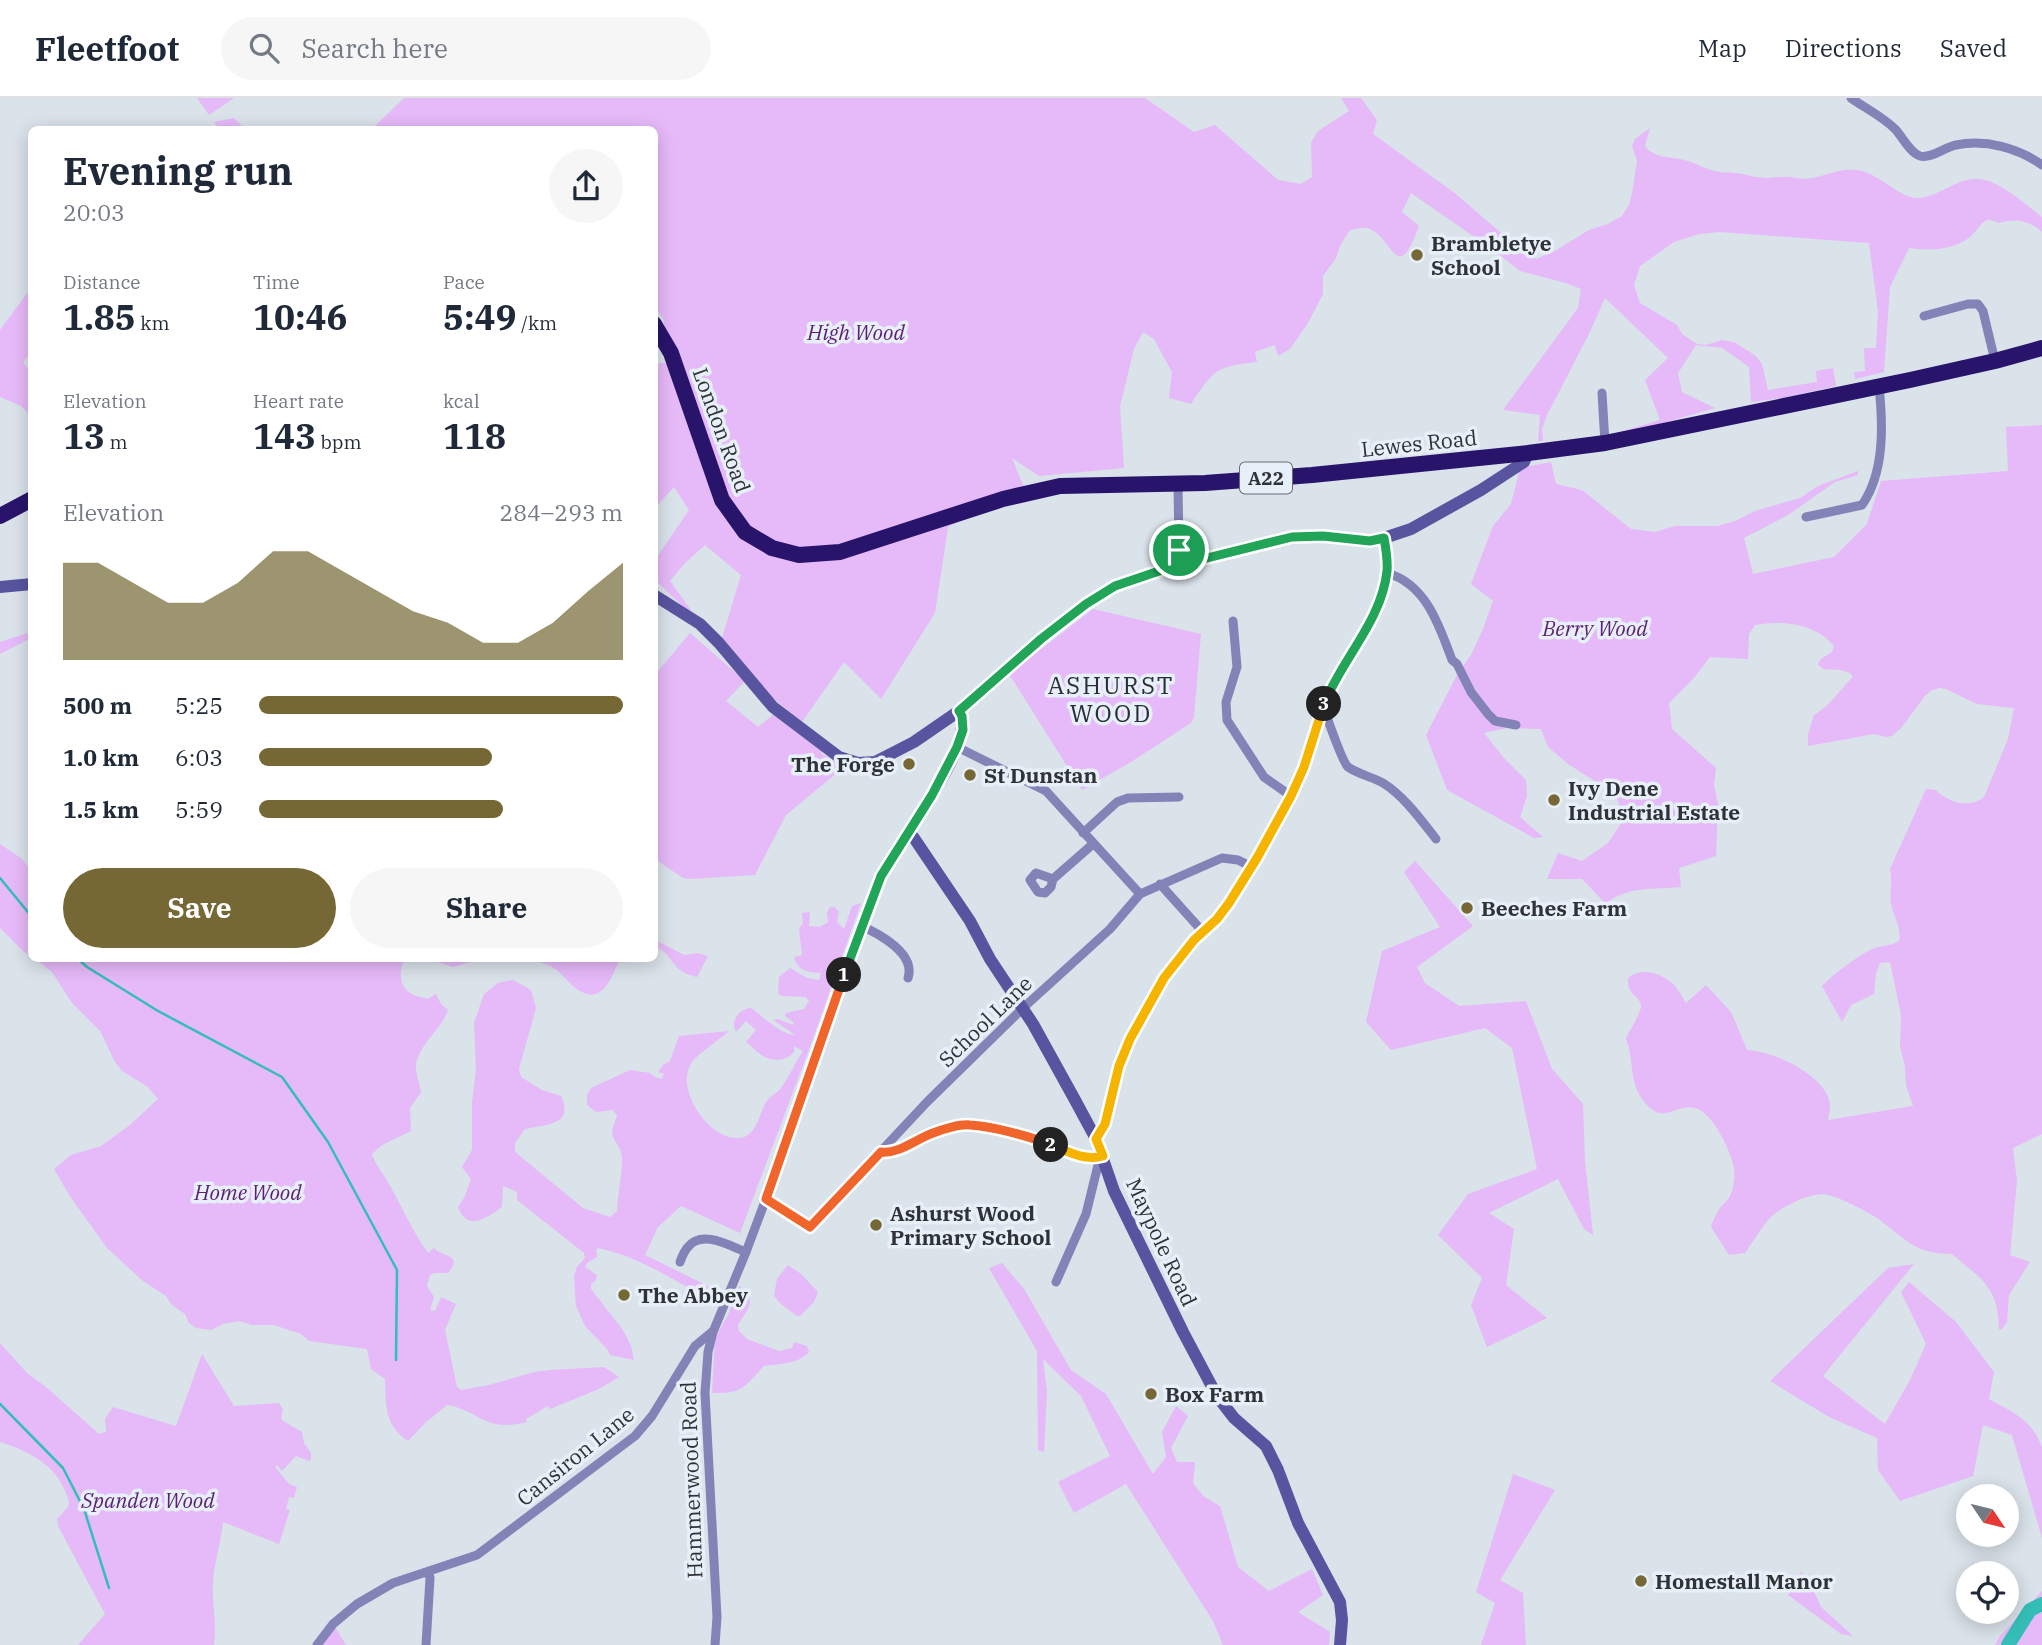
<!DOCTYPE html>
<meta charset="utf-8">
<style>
:root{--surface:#fff;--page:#f6f6f7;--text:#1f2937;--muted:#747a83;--line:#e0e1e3;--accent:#756835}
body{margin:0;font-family:"IBM Plex Serif",serif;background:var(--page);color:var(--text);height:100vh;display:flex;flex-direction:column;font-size:26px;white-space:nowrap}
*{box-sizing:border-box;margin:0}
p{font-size:23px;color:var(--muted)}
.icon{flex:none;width:38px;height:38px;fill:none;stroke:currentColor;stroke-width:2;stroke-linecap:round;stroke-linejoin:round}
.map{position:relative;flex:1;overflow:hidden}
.drawer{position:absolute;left:28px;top:28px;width:630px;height:836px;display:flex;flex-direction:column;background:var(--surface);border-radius:10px;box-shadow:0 4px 18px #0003}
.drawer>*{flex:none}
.needle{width:46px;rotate:125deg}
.tools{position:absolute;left:1956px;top:1386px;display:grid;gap:14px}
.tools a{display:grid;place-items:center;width:63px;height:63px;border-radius:50%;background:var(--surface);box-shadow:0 4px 18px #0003;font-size:35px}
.pin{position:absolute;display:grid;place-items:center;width:60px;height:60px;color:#fff;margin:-30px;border:4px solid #fff;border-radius:50%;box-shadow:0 2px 7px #0007}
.km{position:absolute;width:35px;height:35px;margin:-18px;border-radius:50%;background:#222;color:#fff;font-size:19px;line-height:35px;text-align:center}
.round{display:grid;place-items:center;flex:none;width:74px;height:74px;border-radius:37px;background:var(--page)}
.overview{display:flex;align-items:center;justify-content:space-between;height:119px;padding:0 35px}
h1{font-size:38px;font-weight:700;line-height:52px}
.figures{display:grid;grid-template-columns:repeat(3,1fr);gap:10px;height:119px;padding:7px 35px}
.figures div{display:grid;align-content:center}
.figures b{font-size:35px;font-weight:700}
.figures small{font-size:19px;font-weight:400}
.figures p{font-size:19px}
.chart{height:196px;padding:14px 35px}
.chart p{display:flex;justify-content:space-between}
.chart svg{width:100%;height:126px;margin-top:7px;fill:var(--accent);opacity:.7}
.primary-button{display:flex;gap:14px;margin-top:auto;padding:14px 35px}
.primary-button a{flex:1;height:80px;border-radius:42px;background:var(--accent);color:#fff;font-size:28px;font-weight:700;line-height:80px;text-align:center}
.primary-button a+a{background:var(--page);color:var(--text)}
ul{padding:0 35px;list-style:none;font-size:23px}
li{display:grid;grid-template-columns:112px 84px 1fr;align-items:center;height:52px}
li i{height:18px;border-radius:9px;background:var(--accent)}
header{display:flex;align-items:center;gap:42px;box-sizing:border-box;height:98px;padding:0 35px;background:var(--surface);border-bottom:2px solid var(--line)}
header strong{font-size:33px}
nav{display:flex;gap:38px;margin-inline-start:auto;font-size:24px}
.search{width:490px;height:63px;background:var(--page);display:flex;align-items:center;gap:18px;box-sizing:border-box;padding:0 24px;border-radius:38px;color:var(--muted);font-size:26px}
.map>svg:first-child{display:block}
.green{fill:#e6b9f9}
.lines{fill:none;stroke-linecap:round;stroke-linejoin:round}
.stream{stroke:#34beb7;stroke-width:2.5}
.river{stroke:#34beb7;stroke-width:14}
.street{stroke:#8383b7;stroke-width:9}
.secondary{stroke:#59549f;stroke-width:12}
.highway{stroke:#29146b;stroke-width:16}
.split-1-casing{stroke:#fff;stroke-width:14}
.split-2-casing{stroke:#fff;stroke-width:14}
.split-3-casing{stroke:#fff;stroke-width:14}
.split-4-casing{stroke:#fff;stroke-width:14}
.split-1{stroke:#22a559;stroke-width:9}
.split-2{stroke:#f0652b;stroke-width:9}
.split-3{stroke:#f5b400;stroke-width:9}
.split-4{stroke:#22a559;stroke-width:9}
.poi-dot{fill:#756835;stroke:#e7eff8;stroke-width:2.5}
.labels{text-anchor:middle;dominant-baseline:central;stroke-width:7;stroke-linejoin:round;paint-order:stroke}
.shield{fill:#e7eff8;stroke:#666b70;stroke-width:2}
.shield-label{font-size:19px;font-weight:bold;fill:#2f3236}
.poi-label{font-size:21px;font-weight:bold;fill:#2f3236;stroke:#e7eff8;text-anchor:start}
.park-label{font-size:21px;font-style:italic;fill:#5d1f73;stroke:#e7eff8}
.street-label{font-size:21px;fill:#2f3236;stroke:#e7eff8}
.quarter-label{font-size:24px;letter-spacing:2px;fill:#292e35;stroke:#e7eff8}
</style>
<header>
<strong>Fleetfoot</strong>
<div class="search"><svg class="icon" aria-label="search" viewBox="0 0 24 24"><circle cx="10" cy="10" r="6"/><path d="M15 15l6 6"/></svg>Search here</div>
<nav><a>Map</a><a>Directions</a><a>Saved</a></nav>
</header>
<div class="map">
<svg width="2042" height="1547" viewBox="0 0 2042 1547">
<rect width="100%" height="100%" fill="#dae2ea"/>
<g class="green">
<path d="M197 0H234L209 17Z"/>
<path d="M404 0H1145L1194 34 1215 27 1278 82 1301 86 1312 79 1311 45 1318 33 1349 13 1341 0H1361L1377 22 1373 36 1456 96 1516 148 1536 161 1553 154 1589 132 1608 126 1622 118 1629 107 1632 95 1637 63 1632 48 1635 41 1650 30 1645 48C1654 61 1670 58 1684 62 1696 65 1707 72 1719 74 1724 75 1730 74 1735 75 1746 76 1756 80 1767 80 1772 80 1777 79 1783 79 1790 78 1796 81 1804 81 1822 80 1837 70 1856 72 1877 73 1900 101 1918 100 1939 99 1956 80 1978 81 1999 82 2025 106 2042 119V134C2029 122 2015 120 1998 125 1995 124 1991 121 1988 122 1981 123 1977 133 1972 137 1957 152 1929 153 1909 150L1890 189 1884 274 1855 281 1854 274 1865 273 1864 250H1876L1878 213 1869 145 1720 134 1699 136 1674 144 1640 168 1634 187 1640 205 1677 227 1682 236 1697 246 1706 247 1722 242 1734 244 1756 258 1762 266 1768 292 1817 284 1816 273 1833 270 1836 288 1782 300 1751 304 1749 269 1722 250 1696 247 1678 275 1682 294 1715 310 1611 340 1610 337 1660 322 1645 282 1668 260 1605 200 1589 236 1547 317 1542 331 1543 343H1538L1540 317 1503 312 1578 210 1581 191 1566 185 1520 173 1496 154 1411 95 1402 114 1419 128C1396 191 1394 138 1367 130 1362 129 1356 131 1350 132L1341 146 1336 160 1323 178V196L1308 225 1290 251 1278 258 1275 247 1255 254 1257 264C1215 269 1215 271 1191 306L1169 300 1172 274 1154 241 1143 234 1134 251 1120 308 1124 370 1039 378 1012 360 1025 392 948 429 935 515 881 601 844 564 802 624 761 590 722 540 741 477 705 447 685 465 670 483 691 512 688 513 655 482V462L689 412 674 389 655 410V265H671L663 220 655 210 654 32H371Z"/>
<path d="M234 20 245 31H219L214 24Z"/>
<path d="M31 190V254L23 265 31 273V318L21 308 0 299V232Z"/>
<path d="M2042 327V1036L2013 1050 2017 1083 2010 1157 2030 1164 2009 1197 2007 1224 2001 1232 1999 1231C1998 1188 1982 1182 1952 1156 1914 1156 1906 1141 1877 1120 1866 1113 1836 1097 1823 1096 1807 1096 1781 1109 1770 1120 1761 1130 1753 1144 1745 1155L1729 1157 1711 1129C1713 1123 1716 1116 1720 1110 1722 1106 1728 1103 1730 1098 1734 1090 1736 1075 1733 1066 1729 1050 1713 1015 1695 1010 1676 1005 1665 1027 1646 1006 1628 986 1635 964 1626 941 1629 933 1640 917 1641 909 1642 898 1626 898 1628 880 1641 869 1660 875 1672 885 1678 890 1682 899 1686 905L1706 887 1731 914 1747 952C1773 953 1826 977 1830 1006 1830 1011 1829 1017 1828 1022L1913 1008 1906 987 1905 968 1900 949 1901 917 1890 864 1880 865 1876 875 1874 896 1851 907 1842 924 1822 888C1836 874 1855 860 1872 851 1881 847 1890 849 1899 843 1902 830 1893 818 1891 805 1889 793 1893 786 1890 771L1926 691 1936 692C1948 705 1970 711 1984 699L2008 641 2014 610 1977 606 1946 591 1940 590 1932 592 1925 598 1901 630 1892 638 1886 639 1874 636 1808 648V636L1814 617C1832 607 1838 593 1853 579L1850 575 1840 572 1823 571 1818 566 1821 561 1832 554 1834 548C1815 525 1782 522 1755 527L1749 536 1748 561 1710 559 1693 581 1669 605 1672 631 1716 670 1714 687 1718 707 1716 758 1679 770 1681 789C1649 792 1634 787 1605 805L1582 781H1547L1558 755 1582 763 1608 745 1620 727 1622 713 1615 696 1568 666 1548 649 1541 631 1507 630 1484 635 1503 659 1526 682 1527 698 1520 719 1543 739 1534 740 1447 692 1426 637 1457 577 1471 557 1483 531 1493 503 1471 486 1493 428 1511 406 1520 370 1551 364 1556 386 1582 392 1631 431 1655 434 1675 428H1718L1735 423 1755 413 1800 400 1818 388 1858 373V377L1835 384 1788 417 1744 440 1753 476 1834 459 1867 426 1881 383 2008 373 2006 329Z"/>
<path d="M1093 511 1201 536 1194 619 1191 625 1131 664 1082 692 1009 576Z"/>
<path d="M31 534V540L0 556V544Z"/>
<path d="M690 535 745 583 726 603 758 629 775 615 821 649 822 656 844 669 786 717 755 777 689 781 683 780 655 761 654 578Z"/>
<path d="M0 746 22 761 31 773V859L23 853 0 830Z"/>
<path d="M1415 763 1473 828 1417 869 1425 885 1459 908 1526 903 1552 971 1583 1006 1585 1064 1593 1137 1584 1131 1558 1081 1489 1115 1514 1131 1506 1187 1547 1220 1487 1249 1471 1207 1482 1180 1438 1137 1468 1096 1537 1071 1512 950 1485 930 1391 952 1366 924 1382 853 1440 829 1404 774Z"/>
<path d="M861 805 811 946 740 1135 681 1108 658 1129 645 1157 718 1193 713 1204C676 1183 640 1159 598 1150L596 1152 597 1159 587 1165 585 1169 597 1177 596 1182 591 1186V1191L623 1232 631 1248 634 1262 610 1257 608 1252 585 1228 576 1208 574 1178 577 1169 585 1160 584 1155 517 1102V1094L503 1088 502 1109C488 1119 467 1135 458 1109L465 1098 471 1081 462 1069 472 1052V1004L476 972 474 925 484 896 498 885 513 882 531 892 536 910 519 971 521 979 542 992 561 998C575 1028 545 1026 525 1031L515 1045V1054L583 1110 610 1119 617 1113C618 1095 622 1078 622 1061 622 1048 612 1042 612 1035 612 1030 616 1023 617 1018L613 1012 596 1014 587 1007V997L591 990 630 972 650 975 655 979 662 981 664 976 658 974 663 967 670 963 679 938 729 933C719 942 700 954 692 964 671 994 719 1055 748 1037 758 1030 760 1015 766 1004 770 997 777 996 781 990 789 979 795 965 803 953L794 948V954C786 964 770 964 760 956 755 953 751 947 746 944L756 932 746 923 736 934C730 922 739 911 751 910 764 919 779 936 795 937L773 922 778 921 793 927 794 925 785 918 786 915 804 911 809 903 806 899 782 898 778 896 779 879 790 870 807 880 819 882 821 875C808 875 797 872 794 859L802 857 799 831 803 825 802 815 810 814 809 828 820 829 828 824 827 815 830 809H834L839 813 837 824 844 831 852 808Z"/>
<path d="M655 842 684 857 698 855 708 858 697 879C669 873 675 857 655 848Z"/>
<path d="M35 861H405C399 871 398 887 410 895 414 898 423 899 428 901L436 896 441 906 448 912C441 932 420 945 416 966 415 975 420 986 421 994L410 1010 411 1033 382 1047 372 1056C375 1066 381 1072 386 1081 401 1105 411 1132 428 1155L434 1150C443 1160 464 1156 448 1175H434L430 1177 427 1188 434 1199 430 1212 435 1213 441 1199 456 1206 445 1232 457 1289 461 1292 489 1287 534 1274 550 1272 604 1269 619 1279 599 1291 550 1311 548 1308 526 1321 527 1324C483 1335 482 1313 447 1307L425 1325 408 1343C384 1327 386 1307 385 1281L371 1271 367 1251 309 1243 301 1236 274 1227H252L240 1223 223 1226 211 1232 196 1230 189 1225 185 1216 172 1207 166 1198 143 1183 107 1150 71 1100 54 1071 71 1057 101 1048 130 1027 158 1001 148 989 122 973 115 964 100 933 72 905 52 874Z"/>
<path d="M428 861H481L453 869Z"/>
<path d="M533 861H620C610 882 602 910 574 889 568 884 564 878 558 873 551 867 541 865 533 861Z"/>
<path d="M1002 1165 1024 1191 1071 1272 1106 1296 1153 1376 1166 1359 1162 1334 1176 1308 1188 1318 1171 1350 1177 1364H1195L1193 1385 1203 1398 1220 1408 1238 1469 1269 1493 1312 1471 1323 1497 1298 1514 1330 1534 1329 1547H1223L1213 1523 1126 1386 1074 1415 1058 1384 1110 1358 1081 1298 1043 1261 1047 1294 1044 1354 1038 1352 1037 1253 989 1170Z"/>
<path d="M1914 1166 1823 1278 1885 1326 1910 1282 1926 1246 1901 1194 1909 1184 1956 1224 1994 1274 1989 1301C2012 1314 2033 1322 2042 1350V1440L2012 1337 1983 1327 1973 1378 1900 1403 1878 1372 1877 1340 1829 1319 1770 1283 1888 1170Z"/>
<path d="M788 1167 801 1176 818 1194 814 1204 800 1218H797L781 1206 774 1198 777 1181Z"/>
<path d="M739 1188C759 1202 747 1211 738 1227L739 1233 747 1241 779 1253 792 1250 794 1244H795L807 1248 809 1254C798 1266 780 1266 764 1268 743 1290 744 1295 712 1295L715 1240 728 1217Z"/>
<path d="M0 1245 27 1275 46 1289 99 1336 106 1334 105 1321 113 1309 176 1328 202 1256 234 1308 279 1305 283 1311 281 1320 283 1323 302 1334 304 1345 311 1355V1362L309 1363 296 1358 282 1373 277 1367 275 1369 289 1386 297 1389 294 1400 289 1399 286 1411 290 1412 279 1446 223 1424C221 1445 214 1465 213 1485 212 1506 217 1527 214 1547H78L105 1516 58 1428 57 1421 68 1409 69 1404C60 1369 32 1354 0 1344Z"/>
<path d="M1513 1376 1555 1392 1500 1482 1523 1495 1526 1547H1481L1495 1505 1476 1494Z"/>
<path d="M1801 1474 1809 1482 1821 1509 1853 1538 1841 1536 1788 1497Z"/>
<path d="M2042 1493V1547H1995L2000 1538Z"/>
<path d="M335 1529 346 1547H321Z"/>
</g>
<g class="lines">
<g class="stream">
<path d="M0 780 32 819"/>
<path d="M78 861 87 869 158 913 282 979 328 1044 397 1172 396 1262"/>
<path d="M0 1306 63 1370 84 1411 109 1490"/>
</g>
<path class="river" d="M2008 1547 2030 1512 2042 1506"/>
<g class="street">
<path d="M1851 0C1865 10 1883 19 1895 31 1902 38 1910 55 1920 58 1931 61 1945 49 1956 47 1986 41 2018 50 2042 67"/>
<path d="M1924 218 1968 206H1978L1983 213 1995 263"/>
<path d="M1602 295 1605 345"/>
<path d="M1178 386 1179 452"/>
<path d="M1806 419 1862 407C1885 374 1883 326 1879 288"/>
<path d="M1168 470 1179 452 1190 464"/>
<path d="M1387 475C1426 486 1439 527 1452 562L1457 566 1471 594 1488 616 1495 623 1516 627"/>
<path d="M1233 523 1237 569 1226 604 1227 622 1264 679 1291 698"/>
<path d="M1323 608C1327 619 1342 664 1348 669 1358 676 1372 679 1383 685 1404 698 1421 722 1436 741"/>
<path d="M957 649 1046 693 1140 796"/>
<path d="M1083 735 1117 704 1128 700 1179 699"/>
<path d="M1053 781 1036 775 1030 782 1038 794 1045 795 1051 789 1053 781 1093 746"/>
<path d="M1160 786 1203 834"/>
<path d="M861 828C880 836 916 856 908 880"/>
<path d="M1096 1041 1105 1026 1119 968 1130 941 1161 884 1194 842 1217 821 1229 805 1257 760 1291 698 1304 669 1328 595 1369 525 1380 499 1387 475 1384 440"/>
<path d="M881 1054C904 1056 940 1027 968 1026 974 1026 983 1029 989 1031 1005 1034 1021 1036 1037 1041 1059 1048 1078 1064 1103 1058"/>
<path d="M766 1101 810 1129 927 1004 1023 910 1110 831 1140 796 1222 760 1238 762 1252 769"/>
<path d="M680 1164C682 1159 684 1153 688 1149 702 1131 730 1148 746 1154"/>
<path d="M1056 1184 1086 1116 1100 1059"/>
<path d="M317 1547 333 1526 357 1506 393 1485 477 1457 635 1338 652 1318 695 1248 712 1234"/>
<path d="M426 1547 430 1480 428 1474"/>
<path d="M715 1547 717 1519 705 1295 708 1254 713 1234 746 1154 785 1050 861 828 881 778 908 734"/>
</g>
<g class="secondary">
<path d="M0 489 32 486"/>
<path d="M654 497 700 526 719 545 773 609 839 659 858 665 875 664 914 644 959 613 1041 541 1086 506 1115 488 1181 466 1292 439 1323 438 1370 443 1384 440 1411 431 1481 392 1524 364 1528 355"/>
<path d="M959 613C975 640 923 710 908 734L914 740 970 823 990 861 1033 926 1075 1002 1096 1041 1114 1093 1183 1234 1217 1298 1234 1320 1266 1348 1278 1372 1298 1425 1340 1504 1342 1522 1340 1547"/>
</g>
<g class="highway">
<path d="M654 226 671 255 722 402 745 434 772 450 799 457 840 454 1003 401 1060 388 1205 385 1312 377 1528 355 1605 345 1910 282 1995 263 2042 250"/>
<path d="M0 418 32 401"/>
</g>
</g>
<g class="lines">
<defs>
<path id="split-1" d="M844 877 881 778 932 697 957 649 963 632 962 618 959 613 1041 541 1086 506 1115 488 1168 470 1179 452"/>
<path id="split-2" d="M844 877 766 1101 810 1129 881 1054C899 1056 916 1041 933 1035 943 1031 960 1026 970 1027 992 1028 1032 1039 1051 1047"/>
<path id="split-3" d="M1051 1047C1069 1054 1084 1063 1103 1058L1096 1041 1105 1026 1119 968 1130 941 1164 880 1194 842 1217 821 1229 805 1257 760 1291 698 1304 669 1324 606"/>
<path id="split-4" d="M1179 452 1191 464 1292 439 1323 438 1370 443 1384 440C1386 451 1388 462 1387 473 1382 522 1342 561 1324 606"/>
</defs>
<use href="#split-1" class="split-1-casing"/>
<use href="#split-2" class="split-2-casing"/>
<use href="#split-3" class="split-3-casing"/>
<use href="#split-4" class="split-4-casing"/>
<use href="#split-1" class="split-1"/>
<use href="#split-2" class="split-2"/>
<use href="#split-3" class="split-3"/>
<use href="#split-4" class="split-4"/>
</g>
<g class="poi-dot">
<circle cx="1417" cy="157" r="7"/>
<circle cx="909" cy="666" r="7"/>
<circle cx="970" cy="677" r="7"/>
<circle cx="1554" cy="702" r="7"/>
<circle cx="1467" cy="810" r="7"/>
<circle cx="876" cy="1127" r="7"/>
<circle cx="624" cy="1197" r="7"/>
<circle cx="1151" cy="1296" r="7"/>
<circle cx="1641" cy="1483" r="7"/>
</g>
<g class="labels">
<rect class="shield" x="1240" y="364.5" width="52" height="31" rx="5"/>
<g class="shield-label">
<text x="1266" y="380">A22</text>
</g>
<g class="poi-label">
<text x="1431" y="145">Brambletye<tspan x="1431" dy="24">School</tspan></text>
<text x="895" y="666" text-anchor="end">The Forge</text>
<text x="984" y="677">St Dunstan</text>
<text x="1568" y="690">Ivy Dene<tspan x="1568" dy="24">Industrial Estate</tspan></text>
<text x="1481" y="810">Beeches Farm</text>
<text x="890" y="1115">Ashurst Wood<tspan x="890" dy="24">Primary School</tspan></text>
<text x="638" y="1197">The Abbey</text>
<text x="1165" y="1296">Box Farm</text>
<text x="1655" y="1483">Homestall Manor</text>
</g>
<g class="park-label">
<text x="856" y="234">High Wood</text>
<text x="1595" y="530">Berry Wood</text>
<text x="248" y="1094">Home Wood</text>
<text x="148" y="1402">Spanden Wood</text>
</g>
<g class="street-label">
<text transform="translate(722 332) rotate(70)">London Road</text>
<text transform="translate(1419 345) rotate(-6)">Lewes Road</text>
<text transform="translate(985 923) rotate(-44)">School Lane</text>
<text transform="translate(1162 1144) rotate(65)">Maypole Road</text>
<text transform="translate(575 1358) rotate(-39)">Cansiron Lane</text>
<text transform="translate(691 1382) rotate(-92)">Hammerwood Road</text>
</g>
<g class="quarter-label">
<text x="1111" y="587">ASHURST<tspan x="1111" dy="28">WOOD</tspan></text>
</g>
</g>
</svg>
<div class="tools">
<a><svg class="needle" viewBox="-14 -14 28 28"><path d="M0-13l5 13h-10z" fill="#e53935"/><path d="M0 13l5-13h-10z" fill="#747a83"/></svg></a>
<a><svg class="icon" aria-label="locate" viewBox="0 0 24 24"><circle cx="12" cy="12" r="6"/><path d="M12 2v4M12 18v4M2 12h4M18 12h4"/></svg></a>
</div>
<div class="pin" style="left:1179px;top:452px;background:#1e9e55"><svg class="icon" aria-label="arrive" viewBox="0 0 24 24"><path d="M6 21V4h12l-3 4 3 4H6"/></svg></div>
<b class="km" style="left:844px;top:877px">1</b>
<b class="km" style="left:1051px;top:1047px">2</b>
<b class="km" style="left:1324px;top:606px">3</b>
<section class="drawer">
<div class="overview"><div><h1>Evening run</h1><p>20:03</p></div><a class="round"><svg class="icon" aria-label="share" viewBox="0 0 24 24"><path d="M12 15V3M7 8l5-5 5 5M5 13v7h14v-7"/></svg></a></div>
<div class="figures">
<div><p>Distance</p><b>1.85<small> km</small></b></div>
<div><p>Time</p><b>10:46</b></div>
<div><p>Pace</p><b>5:49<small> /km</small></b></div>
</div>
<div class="figures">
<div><p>Elevation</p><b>13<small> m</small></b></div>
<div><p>Heart rate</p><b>143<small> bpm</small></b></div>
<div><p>kcal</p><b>118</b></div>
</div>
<div class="chart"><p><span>Elevation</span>284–293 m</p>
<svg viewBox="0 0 160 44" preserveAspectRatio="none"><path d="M0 44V10L10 10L20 17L30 24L40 24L50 17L60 6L70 6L80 13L90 20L100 27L110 31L120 38L130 38L140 31L150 20L160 10V44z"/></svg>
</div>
<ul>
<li><b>500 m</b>5:25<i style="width:100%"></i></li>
<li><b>1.0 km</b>6:03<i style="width:64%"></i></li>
<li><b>1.5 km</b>5:59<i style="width:67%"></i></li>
</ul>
<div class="primary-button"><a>Save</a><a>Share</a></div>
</section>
</div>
